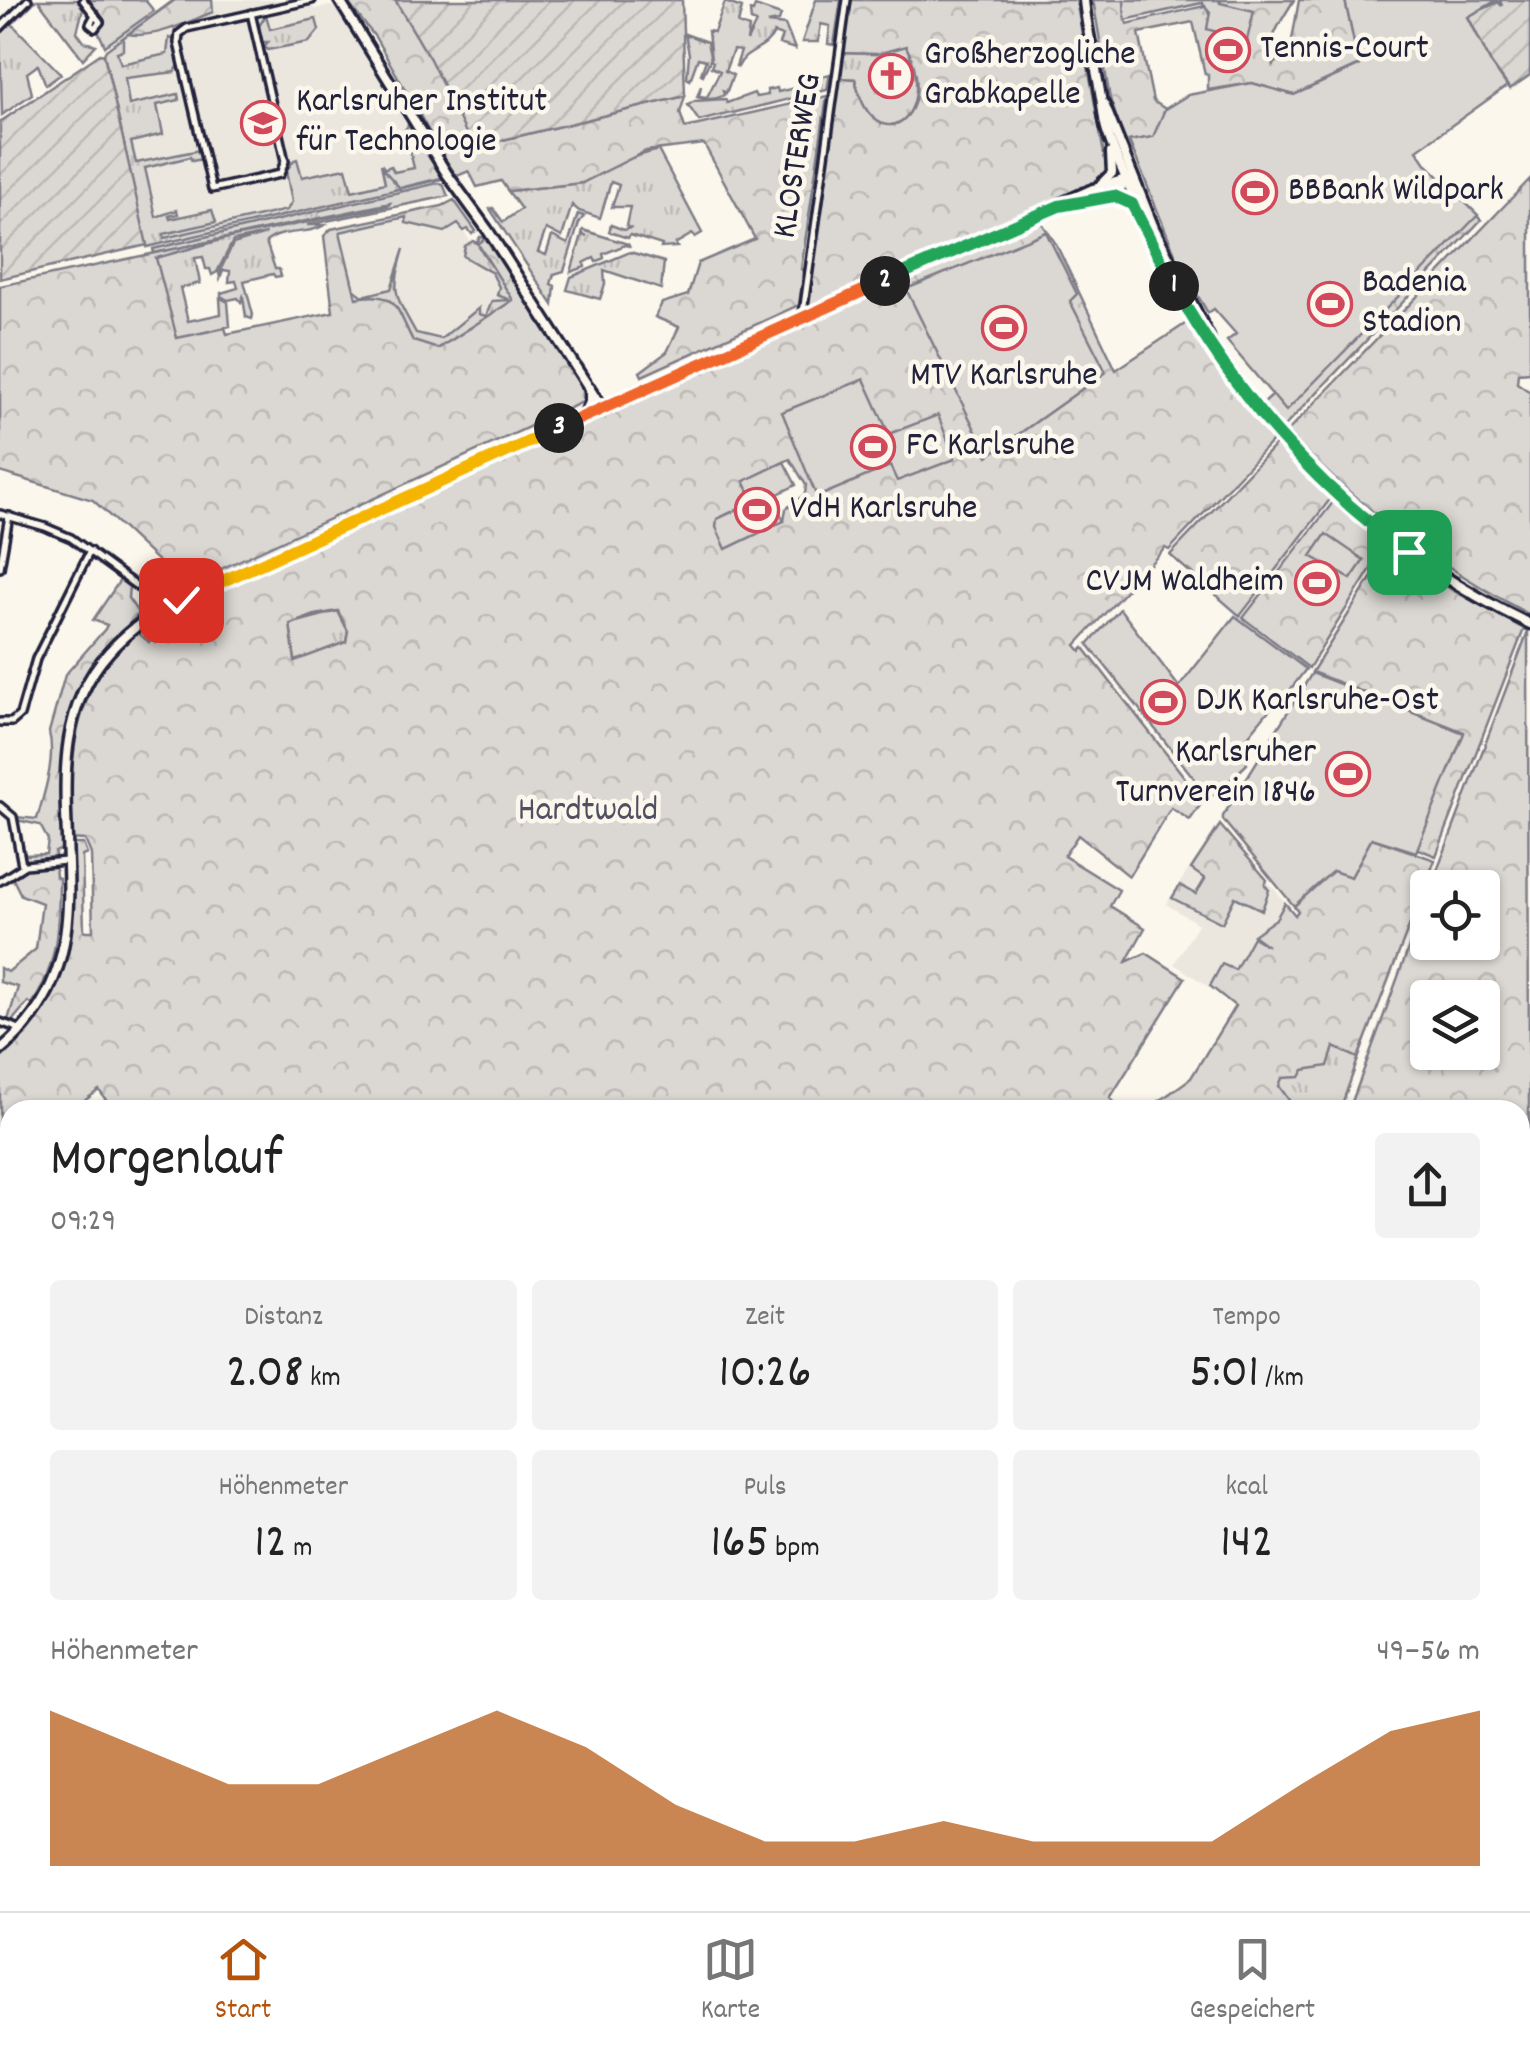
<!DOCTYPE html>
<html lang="de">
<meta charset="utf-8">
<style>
:root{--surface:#fff;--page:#f2f2f2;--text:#222;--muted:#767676;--line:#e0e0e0;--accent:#b45309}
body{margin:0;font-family:Dekko,sans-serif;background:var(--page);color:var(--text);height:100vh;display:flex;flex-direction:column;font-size:38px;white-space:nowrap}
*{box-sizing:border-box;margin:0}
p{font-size:32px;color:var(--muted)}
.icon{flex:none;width:55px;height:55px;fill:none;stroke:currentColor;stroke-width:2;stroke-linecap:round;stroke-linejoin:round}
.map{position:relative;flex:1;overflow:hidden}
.drawer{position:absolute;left:0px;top:1100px;width:1530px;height:812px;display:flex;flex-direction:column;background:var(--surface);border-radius:30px 30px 0 0;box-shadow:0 2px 8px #0004}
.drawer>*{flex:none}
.buttons{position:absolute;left:1410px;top:870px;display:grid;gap:20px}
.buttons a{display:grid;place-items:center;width:90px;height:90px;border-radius:10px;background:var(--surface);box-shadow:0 2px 8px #0004;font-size:50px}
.pin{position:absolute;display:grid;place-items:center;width:85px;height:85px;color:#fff;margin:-42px;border-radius:20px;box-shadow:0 5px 15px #0006}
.km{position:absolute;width:50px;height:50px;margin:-25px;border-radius:50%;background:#222;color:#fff;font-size:28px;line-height:50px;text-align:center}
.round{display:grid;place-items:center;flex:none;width:105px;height:105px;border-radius:10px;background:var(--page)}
.head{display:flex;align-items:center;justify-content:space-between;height:170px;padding:0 50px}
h1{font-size:55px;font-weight:600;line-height:75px}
.stats{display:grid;grid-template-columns:repeat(3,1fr);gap:15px;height:170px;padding:10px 50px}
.stats div{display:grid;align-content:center;border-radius:10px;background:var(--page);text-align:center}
.stats b{font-size:50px;font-weight:600}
.stats small{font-size:28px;font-weight:400}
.stats p{font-size:28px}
.chart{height:280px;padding:20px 50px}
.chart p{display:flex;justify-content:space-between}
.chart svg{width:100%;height:180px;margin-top:10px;fill:var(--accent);opacity:.7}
.tabs{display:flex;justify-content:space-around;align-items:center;height:140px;border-top:2px solid var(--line);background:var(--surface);font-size:28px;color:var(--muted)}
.tabs a{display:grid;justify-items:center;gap:5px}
.tabs .on{color:var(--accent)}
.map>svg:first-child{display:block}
.built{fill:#ebe7df}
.grass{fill:url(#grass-tufts);stroke:#7e7d87;stroke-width:2.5}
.forest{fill:url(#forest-crowns);stroke:#7e7d87;stroke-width:2.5;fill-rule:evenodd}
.garden{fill:url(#garden-furrows);stroke:#7e7d87;stroke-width:2.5}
.pitch{fill:#dbd8d3;stroke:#7e7d87;stroke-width:2.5}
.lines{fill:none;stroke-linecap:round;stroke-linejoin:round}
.street-casing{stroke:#22223b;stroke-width:12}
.secondary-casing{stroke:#22223b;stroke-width:15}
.street{stroke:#fbf7ec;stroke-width:5}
.secondary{stroke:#fbf7ec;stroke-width:8}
.split-1-casing{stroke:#fff;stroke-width:20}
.split-2-casing{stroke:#fff;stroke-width:20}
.split-3-casing{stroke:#fff;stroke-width:20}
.split-4-casing{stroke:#fff;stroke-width:20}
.split-1{stroke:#22a559;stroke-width:12}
.split-2{stroke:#22a559;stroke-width:12}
.split-3{stroke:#f0652b;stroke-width:12}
.split-4{stroke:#f5b400;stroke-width:12}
.labels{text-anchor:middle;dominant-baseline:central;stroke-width:9;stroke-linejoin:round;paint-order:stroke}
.poi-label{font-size:35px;fill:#22223b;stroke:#fbf7ec;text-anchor:start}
.street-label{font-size:35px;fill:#22223b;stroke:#fbf7ec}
.park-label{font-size:35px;fill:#505061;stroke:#fbf7ec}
</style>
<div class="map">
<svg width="1530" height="1911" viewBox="0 0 1530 1911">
<defs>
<pattern id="grass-tufts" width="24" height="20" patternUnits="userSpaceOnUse" patternTransform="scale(2.5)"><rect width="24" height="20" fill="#dbd8d3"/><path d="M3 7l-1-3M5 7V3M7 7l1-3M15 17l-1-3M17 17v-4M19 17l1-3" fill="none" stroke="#bcb9b6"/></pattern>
<pattern id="forest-crowns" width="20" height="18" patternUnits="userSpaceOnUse" patternTransform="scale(2.5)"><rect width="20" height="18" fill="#dbd8d3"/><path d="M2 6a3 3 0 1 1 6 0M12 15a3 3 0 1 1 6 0" fill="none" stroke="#bcb9b6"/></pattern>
<pattern id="garden-furrows" width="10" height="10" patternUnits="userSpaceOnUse" patternTransform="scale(2.5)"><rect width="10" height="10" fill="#dbd8d3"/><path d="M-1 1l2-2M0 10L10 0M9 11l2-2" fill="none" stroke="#bcb9b6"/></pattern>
</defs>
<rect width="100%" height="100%" fill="#fbf7ec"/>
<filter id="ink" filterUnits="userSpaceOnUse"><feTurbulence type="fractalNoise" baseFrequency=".01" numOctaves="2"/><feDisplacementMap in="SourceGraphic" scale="20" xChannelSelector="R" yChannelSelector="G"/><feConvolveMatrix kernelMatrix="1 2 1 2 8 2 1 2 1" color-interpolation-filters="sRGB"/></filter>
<g filter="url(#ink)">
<g class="built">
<path d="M175 0H309L314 9 330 6 340 8 405 111 404 121H410L445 177 147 246 104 54Z"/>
<path d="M408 217 407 223 410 224H458L474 246 480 243 516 300 439 350 356 299 340 232Z"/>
<path d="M1219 823 1296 915 1277 952 1254 938 1222 995 1174 964 1198 924 1166 904Z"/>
</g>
<g class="grass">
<path d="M36 0 12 24 61 74 46 85 38 65 27 73 32 94 2 115 0 34Z"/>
<path d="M38 0H80L84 5 77 32 84 42 96 45 83 59Z"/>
<path d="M174 0 123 38V50L117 52 121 64 167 54 169 38 175 40 180 63 175 72 125 78 129 105 178 94 179 100 157 105 163 134 131 142 136 163 200 150 202 159 192 161 190 157 145 168 156 217 177 210 178 214 169 216 170 219 212 210 216 222 164 234V238L287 210 292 202 286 171 294 160 297 159 302 177 346 168 352 191 385 183 381 164 400 188 446 178 147 247 104 54 106 50Z"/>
<path d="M816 0H841L834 45 828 44 830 26 821 24 818 42H802Z"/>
<path d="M725 2 742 8 738 24 749 28 747 41 756 23 751 21 750 11 753 12 755 6 781 15 779 21 767 23 785 25 795 49 779 44 782 36 774 33C766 51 745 50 738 67L736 66 741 51 733 50 725 71 733 75 726 93 723 91 724 95C715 100 706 100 697 97L701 86 699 96 707 97 720 71 711 67 713 62 710 60 703 75 701 74 706 60 698 58 690 80 687 78 689 54 685 34 707 42 711 60 708 31 714 32Z"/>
<path d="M266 15 270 29 316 19 319 30 309 42 268 50 264 46 268 42H262L259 26Z"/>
<path d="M906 46C942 118 873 165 855 79L840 78 843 53 877 54Z"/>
<path d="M830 74 827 90 699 121 688 105 695 101 725 99 727 103 754 93 756 97 768 95 767 90 777 88 778 92 816 83V78Z"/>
<path d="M658 150 702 233 695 237 692 234 675 244 677 247 661 248 662 245 630 235 628 238 609 232 611 225 624 230 630 228 626 226 630 207H612L619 185 611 182 600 218 579 211 572 205 562 237 546 229 538 252 546 255 552 236 568 244 578 214 584 216 579 223 564 271 554 274 551 284 555 286 553 305 490 209 493 208 503 222 521 209 508 191 582 183 624 160Z"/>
<path d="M438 183 443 184 448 196 307 225H325C306 236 283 228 266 242L275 269H279L281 276 275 277 273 274 244 281 253 315 252 319 246 317 243 297 241 302 238 298 228 300 221 296V293L238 288 236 281 229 282 230 271 223 270 220 278 219 273 233 244 266 234 233 241 217 272 212 275 210 269H206L203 257 195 258 200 283 180 288 188 321 221 314 220 298 228 302 230 326 177 339 155 258 224 239 154 253 153 249Z"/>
<path d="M583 230 628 244 629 246 625 245 603 254 604 258 596 262 594 258 584 263 585 267 571 272 582 235 587 236 582 234Z"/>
<path d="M480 237 486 238 479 247 514 300 437 349 413 341C396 309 398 290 356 299L354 289 363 296 391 289 404 249C391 294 394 293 416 333L441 339 479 308V314L486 316 492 301 510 300 497 295 499 287 492 273 463 256 465 246 473 241 477 243Z"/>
<path d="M630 252 664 262 661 289 604 270 605 284 600 299 567 290 571 277Z"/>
<path d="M338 611 348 631 346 642 295 662 290 624Z"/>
<path d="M1373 1017 1340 1110H1262L1201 1074Z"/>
</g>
<g class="forest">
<path d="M86 0H145L154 11 105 46 98 31 103 19Z"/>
<path d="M175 0H212L213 12C187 22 155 39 128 34Z"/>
<path d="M346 0H395L430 58 474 147 685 96 680 113 685 128 827 96 801 269 804 270 799 305 642 376 640 372 667 352 679 327 655 317 662 303 688 295 698 263 755 239 704 144 646 151 582 183 508 191 501 181 477 187 469 171 457 176 446 161 375 37Z"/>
<path d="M851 0H1076L1108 176 1096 185 810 310 806 307 840 78 855 79C873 165 943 117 906 46L877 54 843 53Z"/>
<path d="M1093 0H1124L1127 24 1204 6C1221 22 1215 41 1211 61L1234 66 1241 39 1247 40 1219 0H1294C1282 20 1264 42 1273 66L1291 46 1299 0H1345L1359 65 1294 95 1252 83 1208 90V75L1205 74 1193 22 1139 33 1153 101 1167 110 1154 137 1129 141 1133 152 1129 154 1110 99Z"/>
<path d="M411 121 445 177 400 188 383 169 391 166 394 172 414 168 407 139 402 134Z"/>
<path d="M1530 179V372L1518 373 1517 383 1530 392V615C1439 566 1358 508 1287 432Z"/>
<path d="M454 200 476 231 472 234 468 229 464 231 458 224 445 232 406 223V217L340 232 356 298C398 290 396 309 413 341L438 349 513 300 478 244 486 238 491 240 584 389 587 400 167 594 151 589 161 564 93 500 0 472V286L390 203 388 206 224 239 156 258 177 338 225 328 227 334 333 312 324 236 331 229 442 206Z"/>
<path d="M1476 215 1481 220 1283 428 1263 404Z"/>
<path d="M1038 217 1056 244 1116 370 1188 322 1231 387 1274 439 1169 550 1165 548 1076 645 1081 651 1084 648 1203 801 1190 820 1171 808 1129 876 1078 835 1064 856 1119 890 1110 906 1145 928 1126 962 1146 953 1185 978 1110 1098 1122 1110H92L106 1100 99 1090 72 1110H10V1155L0 1162V1059C12 1050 18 1041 27 1031 77 972 72 916 72 844H83L87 854 82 856 84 931H93L91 854 85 840 70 839C71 756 70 690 136 631L149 642 161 632 155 625 172 618 183 602 556 433 570 431 790 327ZM790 459 806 485 805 494 786 509 784 521 717 519 754 501 745 481ZM338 611 348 631 346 642 295 661 290 624 315 615Z"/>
<path d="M1277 443 1331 498 1240 616 1170 555Z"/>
<path d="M1334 501 1386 545 1309 668 1243 618Z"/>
<path d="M1390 548 1452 590 1524 629 1436 856 1396 840 1449 770 1464 732 1312 672Z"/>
<path d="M120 580 129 587 128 598 139 614C60 690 65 745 64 848L55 852V859L26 862V865H55L56 877 59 878C59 922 58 966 32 1004L28 1002 12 1021 8 1020 18 987 0 982V968L8 972 36 949 42 903 21 895 11 875 25 870V855L46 854 48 840 40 825 16 820V817L37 819C44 794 56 759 49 732L65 675 105 629 107 625 93 620Z"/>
<path d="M1528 631 1530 1604 1520 1613V1110H1349L1427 898 1428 942H1482V888L1431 887ZM1428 998H1482V1052H1428Z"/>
<path d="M1220 825 1267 880 1265 885 1269 890 1262 910 1235 897 1222 923 1172 898 1180 885 1196 894 1205 879 1191 869Z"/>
<path d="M1372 838 1435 860 1358 1058 1334 1047 1328 1066 1304 1070 1300 1077 1282 1078 1279 1086 1289 1100 1286 1110H1147L1191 1078 1235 1006 1210 986 1222 964 1235 970 1253 937 1268 946 1253 935 1276 919 1285 903 1295 915 1298 911 1294 906 1333 870 1351 877Z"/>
<path d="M10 1168V1902L1309 1903 1302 1911H0V1175Z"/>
<path d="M1530 1851V1911H1412L1409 1903 1520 1902V1860Z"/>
</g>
<g class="garden">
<path d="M395 0H682L685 96 473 147 430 59Z"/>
<path d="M1500 0H1530V75L1510 89 1491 63 1468 16 1498 2 1502 6Z"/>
<path d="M100 54 104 55 147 245 0 279V122Z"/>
</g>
<g class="pitch">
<path d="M1124 0H1219L1220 3 1254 11 1247 40H1241L1235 66 1211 61 1217 32 1207 29 1210 12 1202 3 1125 20Z"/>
<path d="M1345 0H1497L1468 17 1491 63 1507 86 1417 150 1427 165 1478 215 1286 411 1227 341 1236 334 1214 309 1208 313 1180 266 1129 141 1153 137 1165 109 1188 95 1252 83 1294 95 1359 66Z"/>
<path d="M1046 232 1077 294 1070 301 1106 372 988 456 906 289Z"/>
<path d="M864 379 889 434 938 415 955 459 897 481 890 466 817 497 782 412Z"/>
<path d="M784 462 796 485 772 497 784 521 726 549 716 527 717 519 754 502 744 481Z"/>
<path d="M1326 534 1364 560 1351 579 1311 556Z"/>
<path d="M1120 609 1179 687 1235 616 1306 669 1278 706 1274 704 1243 742 1247 764 1215 795 1208 796 1088 644Z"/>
<path d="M1312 673 1464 733 1416 852 1372 838 1351 877 1333 871 1294 906 1223 820V816Z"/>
</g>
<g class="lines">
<defs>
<g id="street">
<path d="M83 0 100 22 95 28"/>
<path d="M251 13 285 161 280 174 212 189 178 43 179 34 187 28 312 0"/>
<path d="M0 28 28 0"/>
<path d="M95 28 90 24 95 15"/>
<path d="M802 320 847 0"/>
<path d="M0 514 45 527 71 538 165 607"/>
<path d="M0 568 9 516"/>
<path d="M0 722H12L20 715 36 659 90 551"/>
<path d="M0 806 13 817 22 865"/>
<path d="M0 881 25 865 66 861"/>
<path d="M0 1022 20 1029"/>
</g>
<g id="secondary">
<path d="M339 0 447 174 487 229 602 408"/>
<path d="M1084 0C1087 33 1096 65 1101 98 1103 108 1103 118 1106 128 1113 152 1125 175 1134 198 1212 386 1346 536 1530 624"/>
<path d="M1104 104 1154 228 1209 337"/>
<path d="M1101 184 1112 173 1111 153"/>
<path d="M1107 197 1123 198 1134 207"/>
<path d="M1073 202 1108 193 1130 182"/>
<path d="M911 270 1093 189 1132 177"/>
<path d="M584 416 590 402V388"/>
<path d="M0 1050C138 939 6 767 109 652 146 610 203 588 253 565L912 270"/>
</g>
</defs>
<use href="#street" class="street-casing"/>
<use href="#secondary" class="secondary-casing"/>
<use href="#street" class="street"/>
<use href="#secondary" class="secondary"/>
</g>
</g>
<g class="lines" filter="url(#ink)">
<defs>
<path id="split-1" d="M1174 286C1232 389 1311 484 1409 552"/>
<path id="split-2" d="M885 281 1059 206 1114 196 1132 204 1174 286"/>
<path id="split-3" d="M559 428 885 281"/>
<path id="split-4" d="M181 600 559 428"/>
</defs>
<use href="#split-1" class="split-1-casing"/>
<use href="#split-2" class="split-2-casing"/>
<use href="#split-3" class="split-3-casing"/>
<use href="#split-4" class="split-4-casing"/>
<use href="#split-1" class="split-1"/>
<use href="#split-2" class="split-2"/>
<use href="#split-3" class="split-3"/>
<use href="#split-4" class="split-4"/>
</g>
<defs>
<symbol id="stadium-ring" viewBox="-11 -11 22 22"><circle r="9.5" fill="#fbf7ec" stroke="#d1495b" stroke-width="1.5"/><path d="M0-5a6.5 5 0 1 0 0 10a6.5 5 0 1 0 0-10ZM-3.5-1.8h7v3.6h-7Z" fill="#d1495b"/></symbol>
<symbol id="church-ring" viewBox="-11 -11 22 22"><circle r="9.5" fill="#fbf7ec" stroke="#d1495b" stroke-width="1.5"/><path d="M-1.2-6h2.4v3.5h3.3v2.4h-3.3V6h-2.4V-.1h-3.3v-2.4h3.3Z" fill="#d1495b"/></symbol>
<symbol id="university-ring" viewBox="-11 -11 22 22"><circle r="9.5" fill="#fbf7ec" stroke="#d1495b" stroke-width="1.5"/><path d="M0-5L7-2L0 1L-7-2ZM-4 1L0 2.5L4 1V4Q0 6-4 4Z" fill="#d1495b"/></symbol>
</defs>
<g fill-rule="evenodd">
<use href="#stadium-ring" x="1203" y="25" width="50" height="50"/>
<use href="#church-ring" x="866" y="51" width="50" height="50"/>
<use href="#university-ring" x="238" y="98" width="50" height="50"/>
<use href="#stadium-ring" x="1230" y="167" width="50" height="50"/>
<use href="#stadium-ring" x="1305" y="279" width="50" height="50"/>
<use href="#stadium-ring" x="979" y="303" width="50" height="50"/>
<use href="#stadium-ring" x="848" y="422" width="50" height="50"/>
<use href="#stadium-ring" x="732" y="485" width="50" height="50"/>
<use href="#stadium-ring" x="1292" y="558" width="50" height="50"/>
<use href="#stadium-ring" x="1138" y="677" width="50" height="50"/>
<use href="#stadium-ring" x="1323" y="749" width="50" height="50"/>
</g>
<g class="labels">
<g class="poi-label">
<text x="1260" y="50">Tennis-Court</text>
<text x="924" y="56">Großherzogliche<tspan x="924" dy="40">Grabkapelle</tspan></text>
<text x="296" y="103">Karlsruher Institut<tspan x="296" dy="40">für Technologie</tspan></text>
<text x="1288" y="192">BBBank Wildpark</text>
<text x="1362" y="284">Badenia<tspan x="1362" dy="40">Stadion</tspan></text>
<text x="1004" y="377" text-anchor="middle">MTV Karlsruhe</text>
<text x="906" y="447">FC Karlsruhe</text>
<text x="790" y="510">VdH Karlsruhe</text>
<text x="1284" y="583" text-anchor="end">CVJM Waldheim</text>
<text x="1196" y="702">DJK Karlsruhe-Ost</text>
<text x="1316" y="754" text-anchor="end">Karlsruher<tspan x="1316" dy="40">Turnverein 1846</tspan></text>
</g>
<g class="street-label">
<text transform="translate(799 156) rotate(-81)">KLOSTERWEG</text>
</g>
<g class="park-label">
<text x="588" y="812">Hardtwald</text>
</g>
</g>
</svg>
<div class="buttons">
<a><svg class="icon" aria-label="locate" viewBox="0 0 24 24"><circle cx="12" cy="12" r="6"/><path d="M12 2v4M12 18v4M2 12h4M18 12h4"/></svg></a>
<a><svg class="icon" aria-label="layers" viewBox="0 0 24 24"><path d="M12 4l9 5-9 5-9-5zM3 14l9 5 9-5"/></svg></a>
</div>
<div class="pin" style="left:1409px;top:552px;background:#1e9e55"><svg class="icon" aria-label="arrive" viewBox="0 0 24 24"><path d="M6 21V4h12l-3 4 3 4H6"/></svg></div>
<div class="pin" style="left:181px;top:600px;background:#d93025"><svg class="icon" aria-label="check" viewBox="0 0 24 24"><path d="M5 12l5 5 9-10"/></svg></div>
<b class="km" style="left:1174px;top:286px">1</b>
<b class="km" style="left:885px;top:281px">2</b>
<b class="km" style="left:559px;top:428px">3</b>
<section class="drawer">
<div class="head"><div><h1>Morgenlauf</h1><p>09:29</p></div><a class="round"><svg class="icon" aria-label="share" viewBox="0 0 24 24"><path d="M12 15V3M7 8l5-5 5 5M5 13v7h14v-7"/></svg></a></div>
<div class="stats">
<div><p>Distanz</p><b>2.08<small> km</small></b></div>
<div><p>Zeit</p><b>10:26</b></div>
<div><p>Tempo</p><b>5:01<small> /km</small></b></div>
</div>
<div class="stats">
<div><p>Höhenmeter</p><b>12<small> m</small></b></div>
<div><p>Puls</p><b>165<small> bpm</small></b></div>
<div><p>kcal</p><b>142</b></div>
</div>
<div class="chart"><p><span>Höhenmeter</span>49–56 m</p>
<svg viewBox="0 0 160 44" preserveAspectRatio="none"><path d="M0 44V6L10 15L20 24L30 24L40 15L50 6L60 15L70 29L80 38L90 38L100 33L110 38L120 38L130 38L140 24L150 11L160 6V44z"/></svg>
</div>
</section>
</div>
<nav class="tabs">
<a class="on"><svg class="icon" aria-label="home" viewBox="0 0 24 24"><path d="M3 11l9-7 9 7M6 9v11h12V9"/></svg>Start</a>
<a><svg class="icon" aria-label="map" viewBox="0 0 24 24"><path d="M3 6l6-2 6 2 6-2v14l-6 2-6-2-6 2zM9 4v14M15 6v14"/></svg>Karte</a>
<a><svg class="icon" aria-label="saved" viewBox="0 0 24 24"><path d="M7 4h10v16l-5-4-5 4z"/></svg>Gespeichert</a>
</nav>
